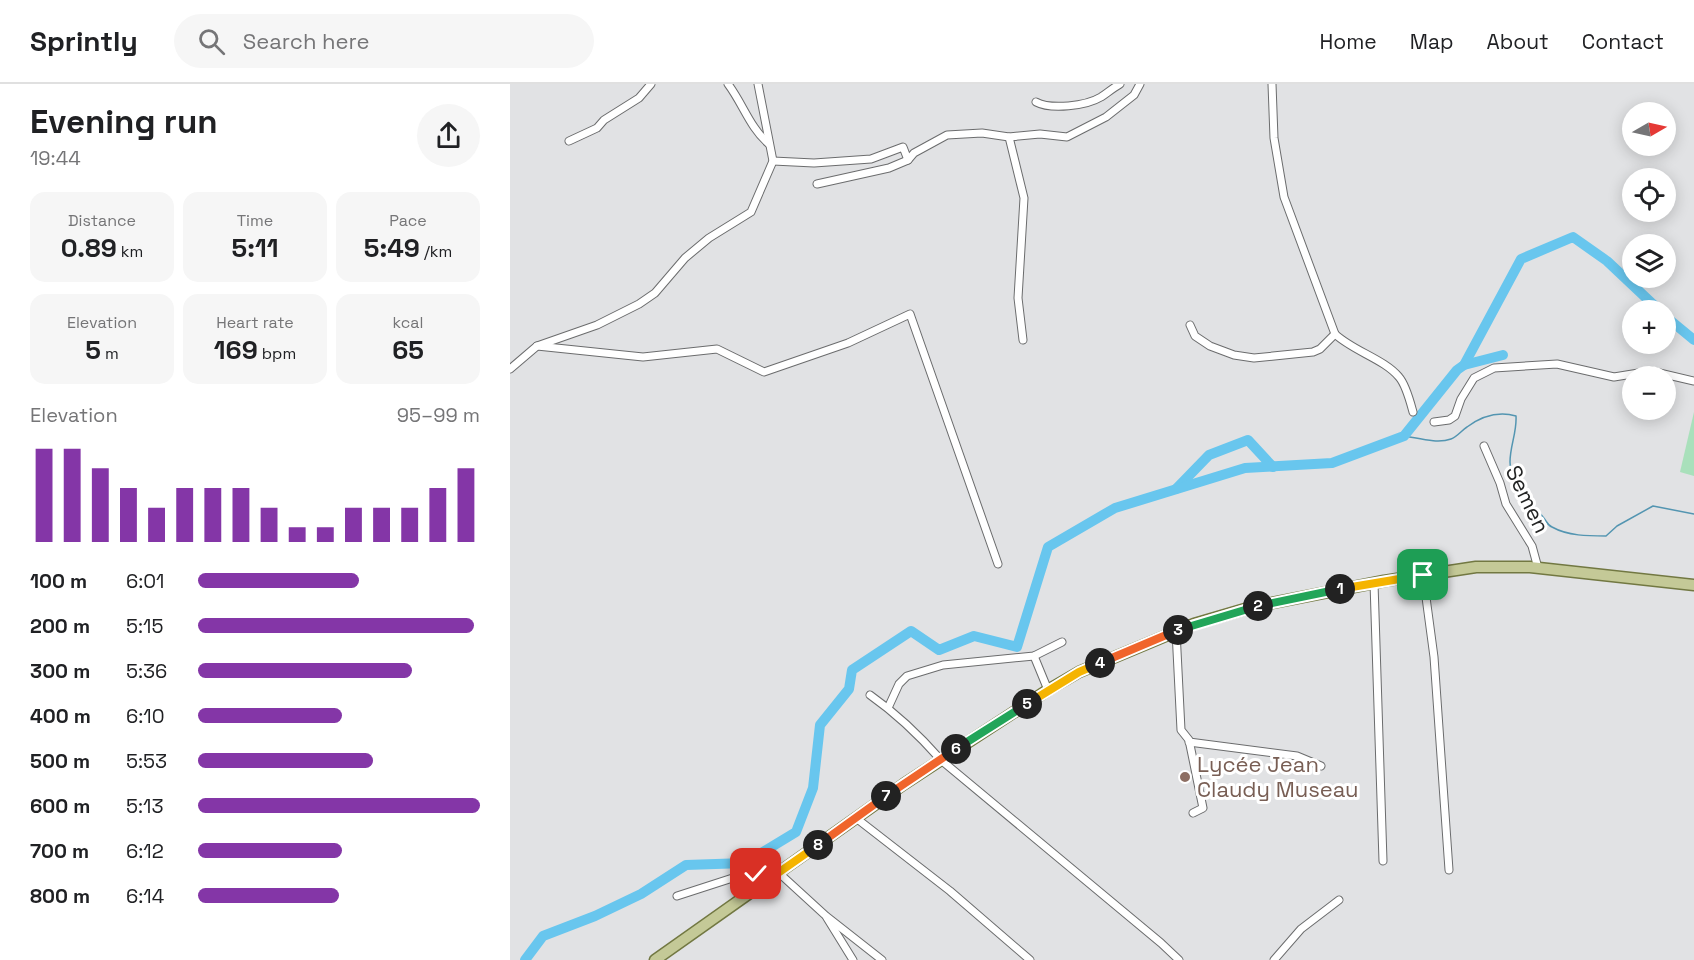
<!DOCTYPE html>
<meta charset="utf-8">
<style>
:root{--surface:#fff;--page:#f6f6f6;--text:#202124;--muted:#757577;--line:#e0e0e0;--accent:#8436a7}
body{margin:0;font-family:"Space Grotesk",sans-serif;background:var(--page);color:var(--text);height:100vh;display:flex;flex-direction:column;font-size:22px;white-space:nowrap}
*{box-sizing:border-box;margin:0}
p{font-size:20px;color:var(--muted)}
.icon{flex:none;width:33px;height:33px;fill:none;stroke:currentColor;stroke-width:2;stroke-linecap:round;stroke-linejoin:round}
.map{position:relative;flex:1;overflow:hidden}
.drawer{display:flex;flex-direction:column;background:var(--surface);width:510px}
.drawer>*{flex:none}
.needle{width:39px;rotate:81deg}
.tools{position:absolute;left:1112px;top:18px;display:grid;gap:12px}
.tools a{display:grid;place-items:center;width:54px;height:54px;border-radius:50%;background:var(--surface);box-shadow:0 3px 15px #0003;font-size:30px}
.pin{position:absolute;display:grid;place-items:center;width:51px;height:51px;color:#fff;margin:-26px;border-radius:12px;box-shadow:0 3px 9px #0006}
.km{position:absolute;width:30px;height:30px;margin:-15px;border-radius:50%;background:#222;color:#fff;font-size:16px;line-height:30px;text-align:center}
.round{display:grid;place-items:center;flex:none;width:63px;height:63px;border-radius:32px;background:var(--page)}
.head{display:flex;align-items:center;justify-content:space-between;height:102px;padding:0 30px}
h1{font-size:33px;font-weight:700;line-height:45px}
.metrics{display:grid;grid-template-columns:repeat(3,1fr);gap:9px;height:102px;padding:6px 30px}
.metrics div{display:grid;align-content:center;border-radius:15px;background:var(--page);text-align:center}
.metrics b{font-size:26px;font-weight:700}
.metrics small{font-size:16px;font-weight:400}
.metrics p{font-size:16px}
.chart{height:168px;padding:12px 30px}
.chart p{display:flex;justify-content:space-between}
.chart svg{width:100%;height:108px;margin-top:6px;stroke:var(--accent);stroke-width:6}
ul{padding:0 30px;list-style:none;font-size:20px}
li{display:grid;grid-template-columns:96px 72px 1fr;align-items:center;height:45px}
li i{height:15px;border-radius:8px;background:var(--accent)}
header{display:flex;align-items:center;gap:36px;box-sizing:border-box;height:84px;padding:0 30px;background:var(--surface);border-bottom:2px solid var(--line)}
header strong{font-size:28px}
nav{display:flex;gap:33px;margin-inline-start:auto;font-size:21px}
.search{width:420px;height:54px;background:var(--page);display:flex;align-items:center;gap:15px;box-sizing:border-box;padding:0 21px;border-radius:33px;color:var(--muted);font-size:22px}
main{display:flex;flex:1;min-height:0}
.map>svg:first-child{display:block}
.green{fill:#a9e0bb}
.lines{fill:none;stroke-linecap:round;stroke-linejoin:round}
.stream{stroke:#5395b1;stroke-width:1.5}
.river{stroke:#68c6ee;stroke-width:10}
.street-casing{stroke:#6b6c6d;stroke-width:9}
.primary-casing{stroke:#727842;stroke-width:13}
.street{stroke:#fff;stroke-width:7}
.primary{stroke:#c4c997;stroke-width:10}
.split-1-casing{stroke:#fff;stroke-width:12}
.split-2-casing{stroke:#fff;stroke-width:12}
.split-3-casing{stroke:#fff;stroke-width:12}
.split-4-casing{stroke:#fff;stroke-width:12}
.split-5-casing{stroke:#fff;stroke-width:12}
.split-6-casing{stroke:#fff;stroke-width:12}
.split-7-casing{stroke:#fff;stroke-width:12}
.split-8-casing{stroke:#fff;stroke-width:12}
.split-9-casing{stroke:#fff;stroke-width:12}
.split-1{stroke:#f5b400;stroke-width:8}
.split-2{stroke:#22a559;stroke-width:8}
.split-3{stroke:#22a559;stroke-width:8}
.split-4{stroke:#f0652b;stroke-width:8}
.split-5{stroke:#f5b400;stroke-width:8}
.split-6{stroke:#22a559;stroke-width:8}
.split-7{stroke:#f0652b;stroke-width:8}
.split-8{stroke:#f0652b;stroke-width:8}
.split-9{stroke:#f5b400;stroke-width:8}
.education-dot{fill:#8d6e63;stroke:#fff;stroke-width:2}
.labels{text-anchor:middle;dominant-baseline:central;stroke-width:6;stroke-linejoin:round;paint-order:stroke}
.street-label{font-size:22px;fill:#232424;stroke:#fff}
.education-label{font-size:22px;fill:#785e54;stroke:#fff;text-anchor:start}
</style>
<header>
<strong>Sprintly</strong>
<div class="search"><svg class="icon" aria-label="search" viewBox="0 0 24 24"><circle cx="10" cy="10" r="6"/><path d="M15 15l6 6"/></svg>Search here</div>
<nav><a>Home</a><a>Map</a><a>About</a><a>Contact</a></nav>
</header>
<main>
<section class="drawer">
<div class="head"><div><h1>Evening run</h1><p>19:44</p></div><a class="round"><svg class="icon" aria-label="share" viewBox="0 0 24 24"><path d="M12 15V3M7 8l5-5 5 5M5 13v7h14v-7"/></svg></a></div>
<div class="metrics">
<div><p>Distance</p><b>0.89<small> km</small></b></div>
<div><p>Time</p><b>5:11</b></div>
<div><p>Pace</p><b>5:49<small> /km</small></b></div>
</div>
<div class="metrics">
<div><p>Elevation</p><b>5<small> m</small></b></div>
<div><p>Heart rate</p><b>169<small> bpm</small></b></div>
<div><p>kcal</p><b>65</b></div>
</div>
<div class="chart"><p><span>Elevation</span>95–99 m</p>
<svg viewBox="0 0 160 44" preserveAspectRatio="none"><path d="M5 44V6M15 44V6M25 44V14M35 44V22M45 44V30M55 44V22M65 44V22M75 44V22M85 44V30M95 44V38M105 44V38M115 44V30M125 44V30M135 44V30M145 44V22M155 44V14"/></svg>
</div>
<ul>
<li><b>100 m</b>6:01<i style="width:57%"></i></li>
<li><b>200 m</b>5:15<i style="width:98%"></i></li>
<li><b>300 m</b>5:36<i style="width:76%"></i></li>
<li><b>400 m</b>6:10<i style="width:51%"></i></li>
<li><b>500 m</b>5:53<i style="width:62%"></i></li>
<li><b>600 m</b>5:13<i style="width:100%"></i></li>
<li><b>700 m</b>6:12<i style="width:51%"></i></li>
<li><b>800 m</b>6:14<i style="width:50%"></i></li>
</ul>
</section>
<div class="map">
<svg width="1184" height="876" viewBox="0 0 1184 876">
<rect width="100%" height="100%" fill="#e1e2e4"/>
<path class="green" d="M1184 328V392L1170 388Z"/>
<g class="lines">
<path class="stream" d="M894 352C908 354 927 360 941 355 947 353 952 346 957 343 972 332 988 327 1006 332 1007 348 1000 362 1000 378 1000 401 1020 416 1033 433 1036 436 1037 441 1042 443 1058 452 1078 452 1096 452L1107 442 1143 422 1184 430"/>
<g class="river">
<path d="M1155 232 1184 256"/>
<path d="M954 281 993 271"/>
<path d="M666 405 699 371 738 356 763 383"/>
<path d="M15 876 33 852 85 832 131 810 176 781 235 779 286 748 303 704 310 641 339 605 342 586 401 547 429 566 464 552 507 563 538 463 605 424 735 384 822 379 894 352 947 286 954 281 1011 175 1063 153 1097 177 1149 226"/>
</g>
<defs>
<g id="street">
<path d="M218 0C233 20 240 44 259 60"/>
<path d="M762 0 764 54 774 113 825 250C843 267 874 275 889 293 896 301 900 317 903 328"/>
<path d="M526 18C541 26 576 22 591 13 597 9 603 4 610 0"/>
<path d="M499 53 514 114 508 214 513 256"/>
<path d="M59 57 87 44 94 36 129 14 141 0"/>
<path d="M263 77 304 79 361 75 393 63 398 76"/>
<path d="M307 100 379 84 398 76 404 69 437 51 472 49 499 53 530 50 557 53 596 33 624 11 630 0"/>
<path d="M680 241 685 252 700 262 724 271 744 274 803 268 810 265 825 250"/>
<path d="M27 262 133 273 207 265 254 288 338 259 400 230 488 480"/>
<path d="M0 285 27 262 87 241 129 220 145 209 175 174 199 154 241 128 263 77 248 0"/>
<path d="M924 338 939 336 945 332 951 315 964 294 984 284 1047 280 1104 293 1141 287 1184 297"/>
<path d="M974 362 990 399 996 420 1022 462 1028 484"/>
<path d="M913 491 924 573 939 786"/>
<path d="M864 499 873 777"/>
<path d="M666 547 671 646 679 656 693 724 683 729"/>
<path d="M524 572 538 606"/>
<path d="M360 611C387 630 409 651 431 676L651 859 669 876"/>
<path d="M378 624 389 600 397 592 433 581 524 572 552 558"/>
<path d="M679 658 787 672 811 682"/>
<path d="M346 734 440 807 520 876"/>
<path d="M269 789 316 832 372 876"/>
<path d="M167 812 235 790 246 791 258 796"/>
<path d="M317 834 343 876"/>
<path d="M764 876 791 845 829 816"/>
</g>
<path id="primary" d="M145 876 394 700 538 606 569 588 684 540 742 523 874 497 966 483H1020L1184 501"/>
</defs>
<use href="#street" class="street-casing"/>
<use href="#primary" class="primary-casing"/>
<use href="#street" class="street"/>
<use href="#primary" class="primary"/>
</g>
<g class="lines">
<defs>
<path id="split-1" d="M830 505 913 491"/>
<path id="split-2" d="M748 522 830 505"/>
<path id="split-3" d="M668 546 748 522"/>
<path id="split-4" d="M590 579 668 546"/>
<path id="split-5" d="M517 620 569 588 590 579"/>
<path id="split-6" d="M446 665 517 620"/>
<path id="split-7" d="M376 712 446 665"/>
<path id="split-8" d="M308 761 376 712"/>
<path id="split-9" d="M246 790 258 796 308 761"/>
</defs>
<use href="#split-1" class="split-1-casing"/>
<use href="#split-2" class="split-2-casing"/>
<use href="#split-3" class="split-3-casing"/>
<use href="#split-4" class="split-4-casing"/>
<use href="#split-5" class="split-5-casing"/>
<use href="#split-6" class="split-6-casing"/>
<use href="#split-7" class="split-7-casing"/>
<use href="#split-8" class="split-8-casing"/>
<use href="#split-9" class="split-9-casing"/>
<use href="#split-1" class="split-1"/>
<use href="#split-2" class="split-2"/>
<use href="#split-3" class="split-3"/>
<use href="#split-4" class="split-4"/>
<use href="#split-5" class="split-5"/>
<use href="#split-6" class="split-6"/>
<use href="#split-7" class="split-7"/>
<use href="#split-8" class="split-8"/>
<use href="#split-9" class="split-9"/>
</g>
<circle class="education-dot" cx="675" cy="693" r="6"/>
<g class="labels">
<g class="street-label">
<text transform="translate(1018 415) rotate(64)">Semen</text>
</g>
<g class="education-label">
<text x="687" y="680">Lycée Jean<tspan x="687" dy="25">Claudy Museau</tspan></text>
</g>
</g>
</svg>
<div class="tools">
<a><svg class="needle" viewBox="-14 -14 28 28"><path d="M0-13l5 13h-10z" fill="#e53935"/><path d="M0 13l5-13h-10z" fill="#757577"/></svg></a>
<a><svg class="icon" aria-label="locate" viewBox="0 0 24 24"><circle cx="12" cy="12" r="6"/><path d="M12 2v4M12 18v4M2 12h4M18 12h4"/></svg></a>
<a><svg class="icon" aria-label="layers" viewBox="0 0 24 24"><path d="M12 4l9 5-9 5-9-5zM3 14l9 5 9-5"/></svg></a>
<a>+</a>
<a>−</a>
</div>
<div class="pin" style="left:913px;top:491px;background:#1e9e55"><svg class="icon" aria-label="arrive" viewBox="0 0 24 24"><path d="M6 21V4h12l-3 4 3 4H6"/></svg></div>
<div class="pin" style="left:246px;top:790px;background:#d93025"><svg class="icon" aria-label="check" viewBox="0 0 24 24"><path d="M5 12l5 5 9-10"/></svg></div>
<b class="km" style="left:830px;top:505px">1</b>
<b class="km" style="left:748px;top:522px">2</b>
<b class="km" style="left:668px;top:546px">3</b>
<b class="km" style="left:590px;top:579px">4</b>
<b class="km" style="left:517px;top:620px">5</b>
<b class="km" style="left:446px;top:665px">6</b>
<b class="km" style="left:376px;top:712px">7</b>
<b class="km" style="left:308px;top:761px">8</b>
</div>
</main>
